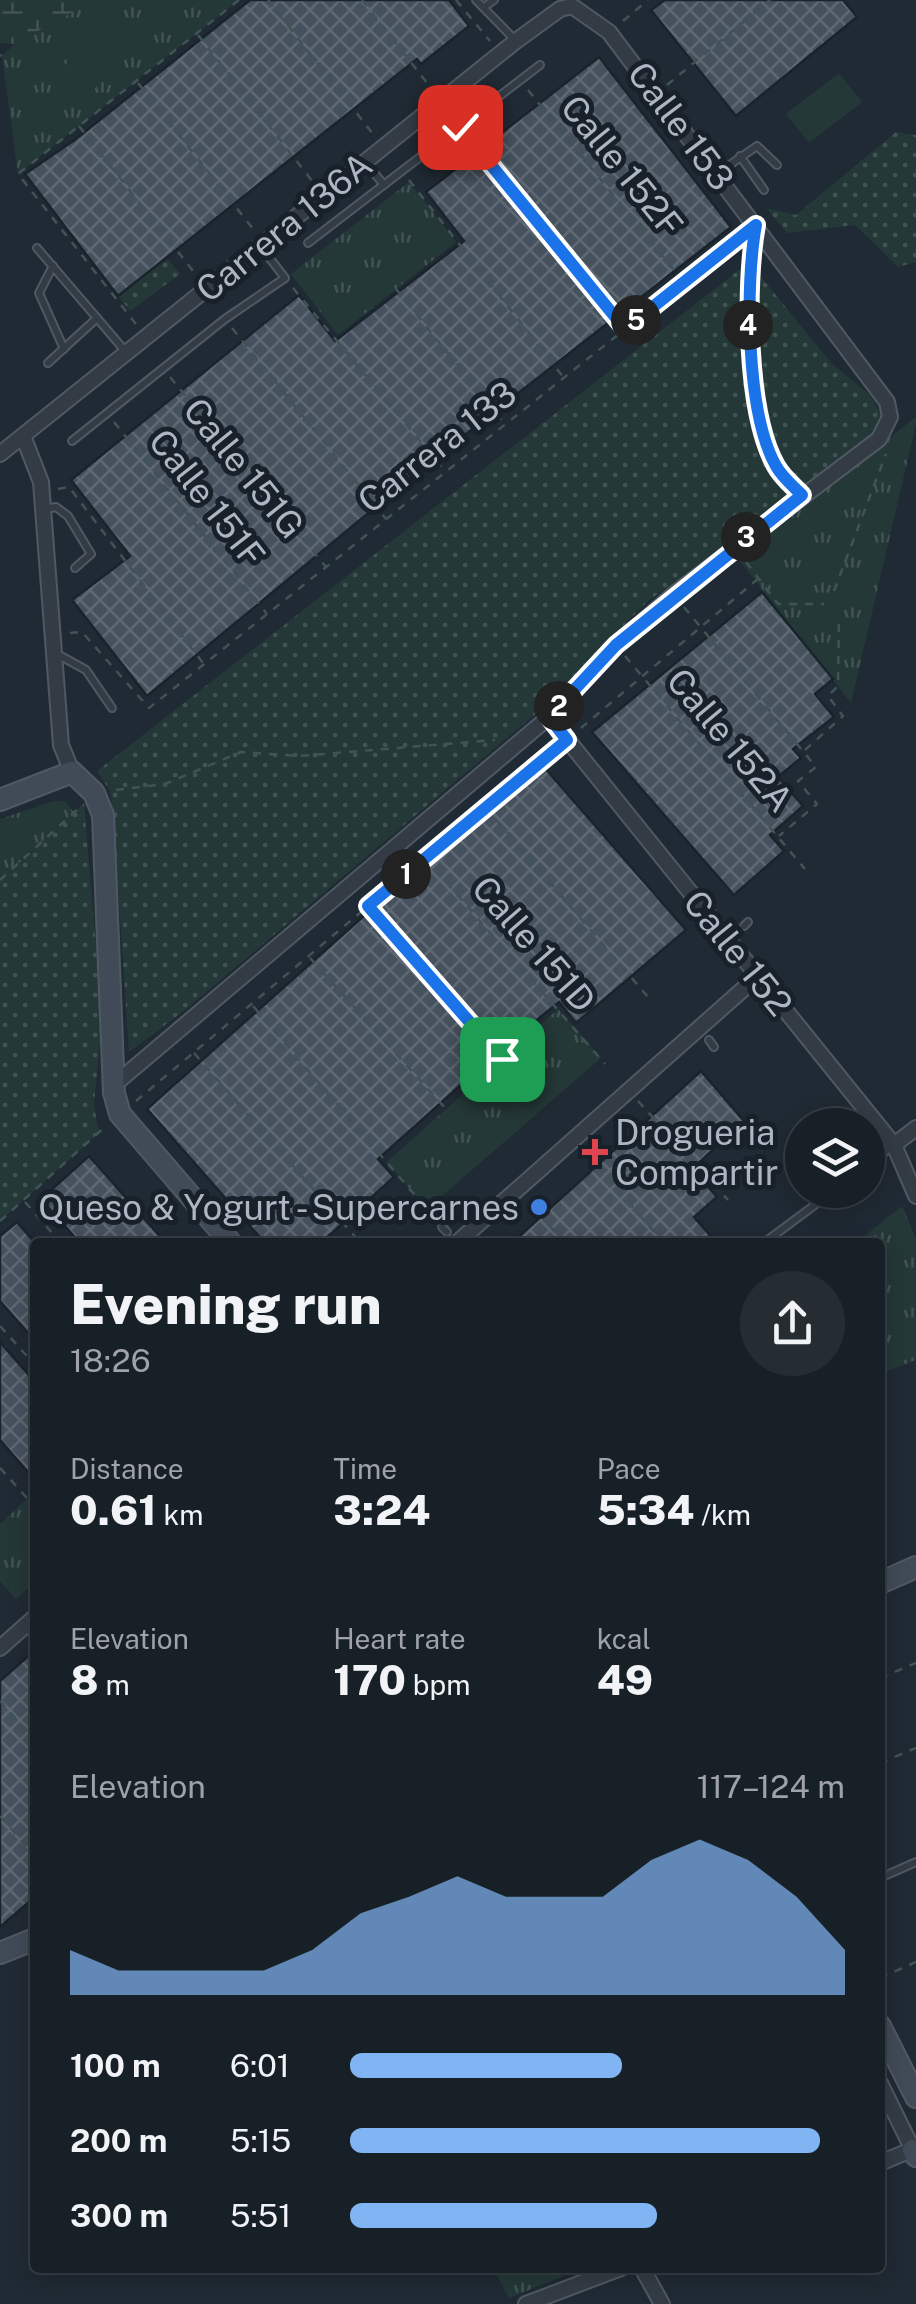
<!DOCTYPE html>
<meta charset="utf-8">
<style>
:root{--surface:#182027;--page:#252d33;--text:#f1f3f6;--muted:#9fa3a7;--line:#363e44;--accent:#81b4f3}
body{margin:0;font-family:"Public Sans",sans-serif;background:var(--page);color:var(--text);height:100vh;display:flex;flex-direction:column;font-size:38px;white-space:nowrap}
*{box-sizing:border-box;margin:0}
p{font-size:32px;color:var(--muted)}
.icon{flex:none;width:55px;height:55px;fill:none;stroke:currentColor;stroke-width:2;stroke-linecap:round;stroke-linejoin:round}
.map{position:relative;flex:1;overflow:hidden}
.side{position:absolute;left:30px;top:1238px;width:855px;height:1035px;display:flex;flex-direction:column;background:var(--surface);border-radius:10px;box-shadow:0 5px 25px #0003,0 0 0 2px var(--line)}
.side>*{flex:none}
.tools{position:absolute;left:785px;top:1108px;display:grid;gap:20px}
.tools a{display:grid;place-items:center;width:100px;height:100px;border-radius:50%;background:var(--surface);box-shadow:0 5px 25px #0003,0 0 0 2px var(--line);font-size:50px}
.pin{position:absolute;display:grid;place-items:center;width:85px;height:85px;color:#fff;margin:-42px;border-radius:20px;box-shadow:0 5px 15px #0006}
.km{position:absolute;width:50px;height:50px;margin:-25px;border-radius:50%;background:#222;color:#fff;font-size:28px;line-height:50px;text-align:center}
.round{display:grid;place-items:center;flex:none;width:105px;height:105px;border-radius:52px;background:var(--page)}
.headline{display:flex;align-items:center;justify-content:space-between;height:170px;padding:0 40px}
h1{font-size:55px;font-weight:800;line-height:75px}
.metrics{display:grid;grid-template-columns:repeat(3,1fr);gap:15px;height:170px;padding:10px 40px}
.metrics div{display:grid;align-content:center}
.metrics b{font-size:42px;font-weight:800}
.metrics small{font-size:28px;font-weight:400}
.metrics p{font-size:28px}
.chart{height:280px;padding:20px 40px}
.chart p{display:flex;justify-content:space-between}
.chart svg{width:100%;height:180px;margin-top:10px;fill:var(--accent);opacity:.7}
ul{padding:0 40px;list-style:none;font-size:32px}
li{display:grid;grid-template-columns:160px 120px 1fr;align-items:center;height:75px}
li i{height:25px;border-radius:12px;background:var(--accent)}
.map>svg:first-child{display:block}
.grass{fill:url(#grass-dots)}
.wetland{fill:url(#wetland-marsh)}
.park{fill:url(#park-tufts)}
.garden{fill:#243837}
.building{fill:url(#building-cross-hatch);stroke:#1a232b;stroke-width:2.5}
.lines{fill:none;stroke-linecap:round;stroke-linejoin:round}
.lane-casing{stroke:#505963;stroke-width:10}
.street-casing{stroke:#505963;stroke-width:18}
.secondary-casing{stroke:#505963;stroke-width:24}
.path{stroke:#415455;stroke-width:2.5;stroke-dasharray:8 8;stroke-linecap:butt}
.lane{stroke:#333c45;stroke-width:6}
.street{stroke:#333c45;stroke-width:14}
.secondary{stroke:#414b58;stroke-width:20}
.route-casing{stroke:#fff;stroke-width:20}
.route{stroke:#1a73e8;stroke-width:12}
.health-dot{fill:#e0444e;stroke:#182129;stroke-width:4}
.shop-dot{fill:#3f7fe0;stroke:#182129;stroke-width:4}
.labels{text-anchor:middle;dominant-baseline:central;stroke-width:10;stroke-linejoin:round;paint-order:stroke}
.street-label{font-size:35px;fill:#adb6c2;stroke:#182129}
.poi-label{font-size:35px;fill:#adb6c2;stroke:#182129;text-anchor:start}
</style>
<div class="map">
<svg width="916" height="2304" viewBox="0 0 916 2304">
<defs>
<pattern id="grass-dots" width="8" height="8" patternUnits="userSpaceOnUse" patternTransform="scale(2.5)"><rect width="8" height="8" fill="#243837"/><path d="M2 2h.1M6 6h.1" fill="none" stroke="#415352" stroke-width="1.8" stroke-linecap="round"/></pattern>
<pattern id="wetland-marsh" width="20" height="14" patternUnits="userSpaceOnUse" patternTransform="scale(2.5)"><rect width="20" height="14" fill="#243837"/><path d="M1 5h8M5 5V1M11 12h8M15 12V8" fill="none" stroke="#415352"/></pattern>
<pattern id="park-tufts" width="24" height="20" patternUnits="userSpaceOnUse" patternTransform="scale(2.5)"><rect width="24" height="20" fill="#243837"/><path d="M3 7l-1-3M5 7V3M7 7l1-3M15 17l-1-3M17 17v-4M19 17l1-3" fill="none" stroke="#415352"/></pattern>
<pattern id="building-cross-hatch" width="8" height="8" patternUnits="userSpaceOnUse" patternTransform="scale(2.5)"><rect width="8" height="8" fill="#46515e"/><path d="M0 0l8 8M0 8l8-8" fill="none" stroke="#5e6873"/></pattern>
</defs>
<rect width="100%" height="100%" fill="#202a34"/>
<g class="grass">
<path d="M896 132 916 135V262L898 267 855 225 787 233 766 208 796 215Z"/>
<path d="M168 259 180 274 130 311 118 296Z"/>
<path d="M749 262 831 363 870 395 883 418 877 430 647 602 539 711 185 1010 129 1052 113 812 110 791 97 771Z"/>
<path d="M84 803 102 1018 94 1105 99 1133 0 1221V880Z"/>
</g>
<path class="wetland" d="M0 0H94L15 44 0 43Z"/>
<g class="park">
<path d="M94 0H239L18 174 2 56 15 44Z"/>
<path d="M409 182 456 242 338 335 291 274Z"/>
<path d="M916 417V424L851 703 737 557Z"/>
<path d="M54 801H64L74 812 0 880V819Z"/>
<path d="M558 1009 601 1058 427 1209 387 1162Z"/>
<path d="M902 1206 916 1239V1360L880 1374V1242H857Z"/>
<path d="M35 1491V1582L16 1599 0 1581V1524Z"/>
<path d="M493 2268H583L509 2298Z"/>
</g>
<g class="garden">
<path d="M95 21 126 42 89 97 58 76Z"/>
<path d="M839 73 862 102 809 143 786 114Z"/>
</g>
<g class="building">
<path d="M250 0H449L469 26 421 64 417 59 118 296 25 174 76 139Z"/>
<path d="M665 0H843L857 17 736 116 651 10Z"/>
<path d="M599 57 731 227 430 462 147 696 72 600 130 556 71 480 299 295 335 341 464 241 426 192Z"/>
<path d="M762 592 833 679 815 694 834 717 793 749 801 758 778 777 803 806 770 835 784 851 734 895 592 732Z"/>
<path d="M544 767 686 930 576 1023 559 1002 501 1049 378 1159 394 1177 322 1242H264L147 1109 366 914Z"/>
<path d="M701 1071 744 1121 692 1169 717 1197 694 1217 716 1242H513Z"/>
<path d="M89 1156 165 1242H79L41 1199Z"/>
<path d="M17 1222 35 1243V1341L0 1301V1236Z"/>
<path d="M0 1342 35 1382V1480L0 1440Z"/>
<path d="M35 1650V1897L0 1927V1681Z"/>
</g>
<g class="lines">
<defs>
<g id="lane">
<path d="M476 0 515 40"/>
<path d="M484 7 494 0"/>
<path d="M740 156 764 190"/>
<path d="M366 163 384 185"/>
<path d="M718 173 757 146 777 165"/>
<path d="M308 243 540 65"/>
<path d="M37 248 126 352"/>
<path d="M53 266 39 293 64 349"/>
<path d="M48 363 97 318"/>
<path d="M72 441 225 319 285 278 261 247"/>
<path d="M45 509 56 507 68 516 91 554 75 568"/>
<path d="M57 654 86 670 112 708"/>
<path d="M744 926 748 922"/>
<path d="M709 1040 714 1047"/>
<path d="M868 1165 894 1145"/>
<path d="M442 1227 447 1232"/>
<path d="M765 1242 835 1190"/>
<path d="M880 1878 916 1862"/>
</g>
<g id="street">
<path d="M23 436 41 482 61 745 72 772"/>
<path d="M0 454 516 41 560 9 572 6 609 32 887 402 890 417 879 439 674 594 616 645 549 717 115 1084"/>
<path d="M549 717 894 1145 916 1196"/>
<path d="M894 1145 916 1128"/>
<path d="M458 1242 758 976"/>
<path d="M0 1648 35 1617"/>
<path d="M880 2083 913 2150"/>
<path d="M880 2163 916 2148"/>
<path d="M642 2268 662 2304"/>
<path d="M526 2304 621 2268"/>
</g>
<g id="secondary">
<path d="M0 800 72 772 94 793 103 815 114 1093 120 1114 230 1242"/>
<path d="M880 1583 916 1567"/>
<path d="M0 1953 35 1939"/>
<path d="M880 2026 916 2097"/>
<path d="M913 2150 916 2156"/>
</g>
</defs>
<use href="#lane" class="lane-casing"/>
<use href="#street" class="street-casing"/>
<use href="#secondary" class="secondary-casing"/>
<g class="path">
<path d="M268 0 373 134"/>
<path d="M362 0 431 88"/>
<path d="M456 0 490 41"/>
<path d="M623 21 648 0"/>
<path d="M198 35 313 182"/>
<path d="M0 55 2 56"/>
<path d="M138 83 254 230"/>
<path d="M667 85 770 0"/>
<path d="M528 90 683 281"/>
<path d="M79 126 197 276"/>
<path d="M468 136 624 327"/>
<path d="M409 180 564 378"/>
<path d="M752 246C741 306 748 438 791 484"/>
<path d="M293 288 445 471"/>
<path d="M396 289 505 424"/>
<path d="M136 324 18 174 239 0"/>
<path d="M232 328 386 519"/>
<path d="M170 377 326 567"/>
<path d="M114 422 267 614"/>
<path d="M58 489 69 487 203 663"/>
<path d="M746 562 778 604H824"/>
<path d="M834 591 886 454"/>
<path d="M684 607 816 767 798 781 817 804 779 836"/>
<path d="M70 633 82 632 149 708 742 236"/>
<path d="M625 656 805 869"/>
<path d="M581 728 759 578"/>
<path d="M805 750 843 716 828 696 838 686 839 618"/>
<path d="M116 790 165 784 241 752 299 756 495 740"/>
<path d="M486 808 648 997"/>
<path d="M425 858 605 1064"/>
<path d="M0 880 79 808"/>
<path d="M368 906 502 1059"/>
<path d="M310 958 446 1109"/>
<path d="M253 1006 431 1214"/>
<path d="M194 1053 358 1240"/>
<path d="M136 1101 555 749"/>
<path d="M638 1101 728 1200"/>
<path d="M586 1153 663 1242"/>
<path d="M529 1201 563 1242"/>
<path d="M25 1202 60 1242"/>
<path d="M0 1221 107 1125"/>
<path d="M0 1326 35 1365"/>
<path d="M0 1468 35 1507"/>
<path d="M880 1678 916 1663"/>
<path d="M0 1701 35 1740"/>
<path d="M880 1763 916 1748"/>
<path d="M0 1816 35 1856"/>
<path d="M880 1978 916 1962"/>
</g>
<use href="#lane" class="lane"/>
<use href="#street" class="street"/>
<use href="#secondary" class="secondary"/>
</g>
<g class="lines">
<defs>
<path id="route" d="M460 127 625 329 756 225C745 284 746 413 776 466 782 477 793 486 802 495L616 645 549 717 567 740 368 906 502 1059"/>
</defs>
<use href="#route" class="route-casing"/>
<use href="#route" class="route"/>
</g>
<path class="health-dot" d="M590 1137h10v10h10v10h-10v10h-10v-10h-10v-10h10z"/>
<circle class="shop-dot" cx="539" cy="1207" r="10"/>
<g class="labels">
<g class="street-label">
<text transform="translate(681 126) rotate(53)">Calle 153</text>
<text transform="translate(622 166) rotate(51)">Calle 152F</text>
<text transform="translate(284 227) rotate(-39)">Carrera 136A</text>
<text transform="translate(437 447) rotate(-38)">Carrera 133</text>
<text transform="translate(244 468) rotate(51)">Calle 151G</text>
<text transform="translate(207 498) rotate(52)">Calle 151F</text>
<text transform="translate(730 740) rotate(50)">Calle 152A</text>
<text transform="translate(534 944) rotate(49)">Calle 151D</text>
<text transform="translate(738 953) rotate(51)">Calle 152</text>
</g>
<g class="poi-label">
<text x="615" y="1132">Drogueria<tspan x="615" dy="40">Compartir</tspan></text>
<text x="519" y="1207" text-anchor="end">Queso &amp; Yogurt - Supercarnes</text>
</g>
</g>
</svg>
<div class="tools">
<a><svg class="icon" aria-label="layers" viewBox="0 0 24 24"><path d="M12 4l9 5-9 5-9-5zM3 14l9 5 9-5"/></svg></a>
</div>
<div class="pin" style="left:502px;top:1059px;background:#1e9e55"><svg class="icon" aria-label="arrive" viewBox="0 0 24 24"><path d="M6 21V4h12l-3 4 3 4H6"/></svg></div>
<div class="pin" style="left:460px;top:127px;background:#d93025"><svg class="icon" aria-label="check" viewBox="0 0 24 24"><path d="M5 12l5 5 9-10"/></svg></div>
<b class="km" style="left:406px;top:874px">1</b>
<b class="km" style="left:559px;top:706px">2</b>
<b class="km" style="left:746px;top:537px">3</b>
<b class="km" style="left:748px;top:325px">4</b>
<b class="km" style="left:636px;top:320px">5</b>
<section class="side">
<div class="headline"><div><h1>Evening run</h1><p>18:26</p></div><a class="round"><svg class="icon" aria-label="share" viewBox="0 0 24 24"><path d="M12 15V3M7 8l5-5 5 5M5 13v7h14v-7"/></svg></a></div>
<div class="metrics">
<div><p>Distance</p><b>0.61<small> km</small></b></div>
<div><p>Time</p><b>3:24</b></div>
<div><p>Pace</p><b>5:34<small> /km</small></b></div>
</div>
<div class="metrics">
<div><p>Elevation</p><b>8<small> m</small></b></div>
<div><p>Heart rate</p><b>170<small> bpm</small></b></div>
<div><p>kcal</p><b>49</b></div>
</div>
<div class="chart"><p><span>Elevation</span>117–124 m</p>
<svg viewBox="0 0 160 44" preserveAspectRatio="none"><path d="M0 44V33L10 38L20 38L30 38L40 38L50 33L60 24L70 20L80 15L90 20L100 20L110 20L120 11L130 6L140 11L150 20L160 33V44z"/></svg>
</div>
<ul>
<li><b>100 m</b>6:01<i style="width:55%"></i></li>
<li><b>200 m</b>5:15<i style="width:95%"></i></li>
<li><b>300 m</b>5:51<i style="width:62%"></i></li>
</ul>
</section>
</div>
